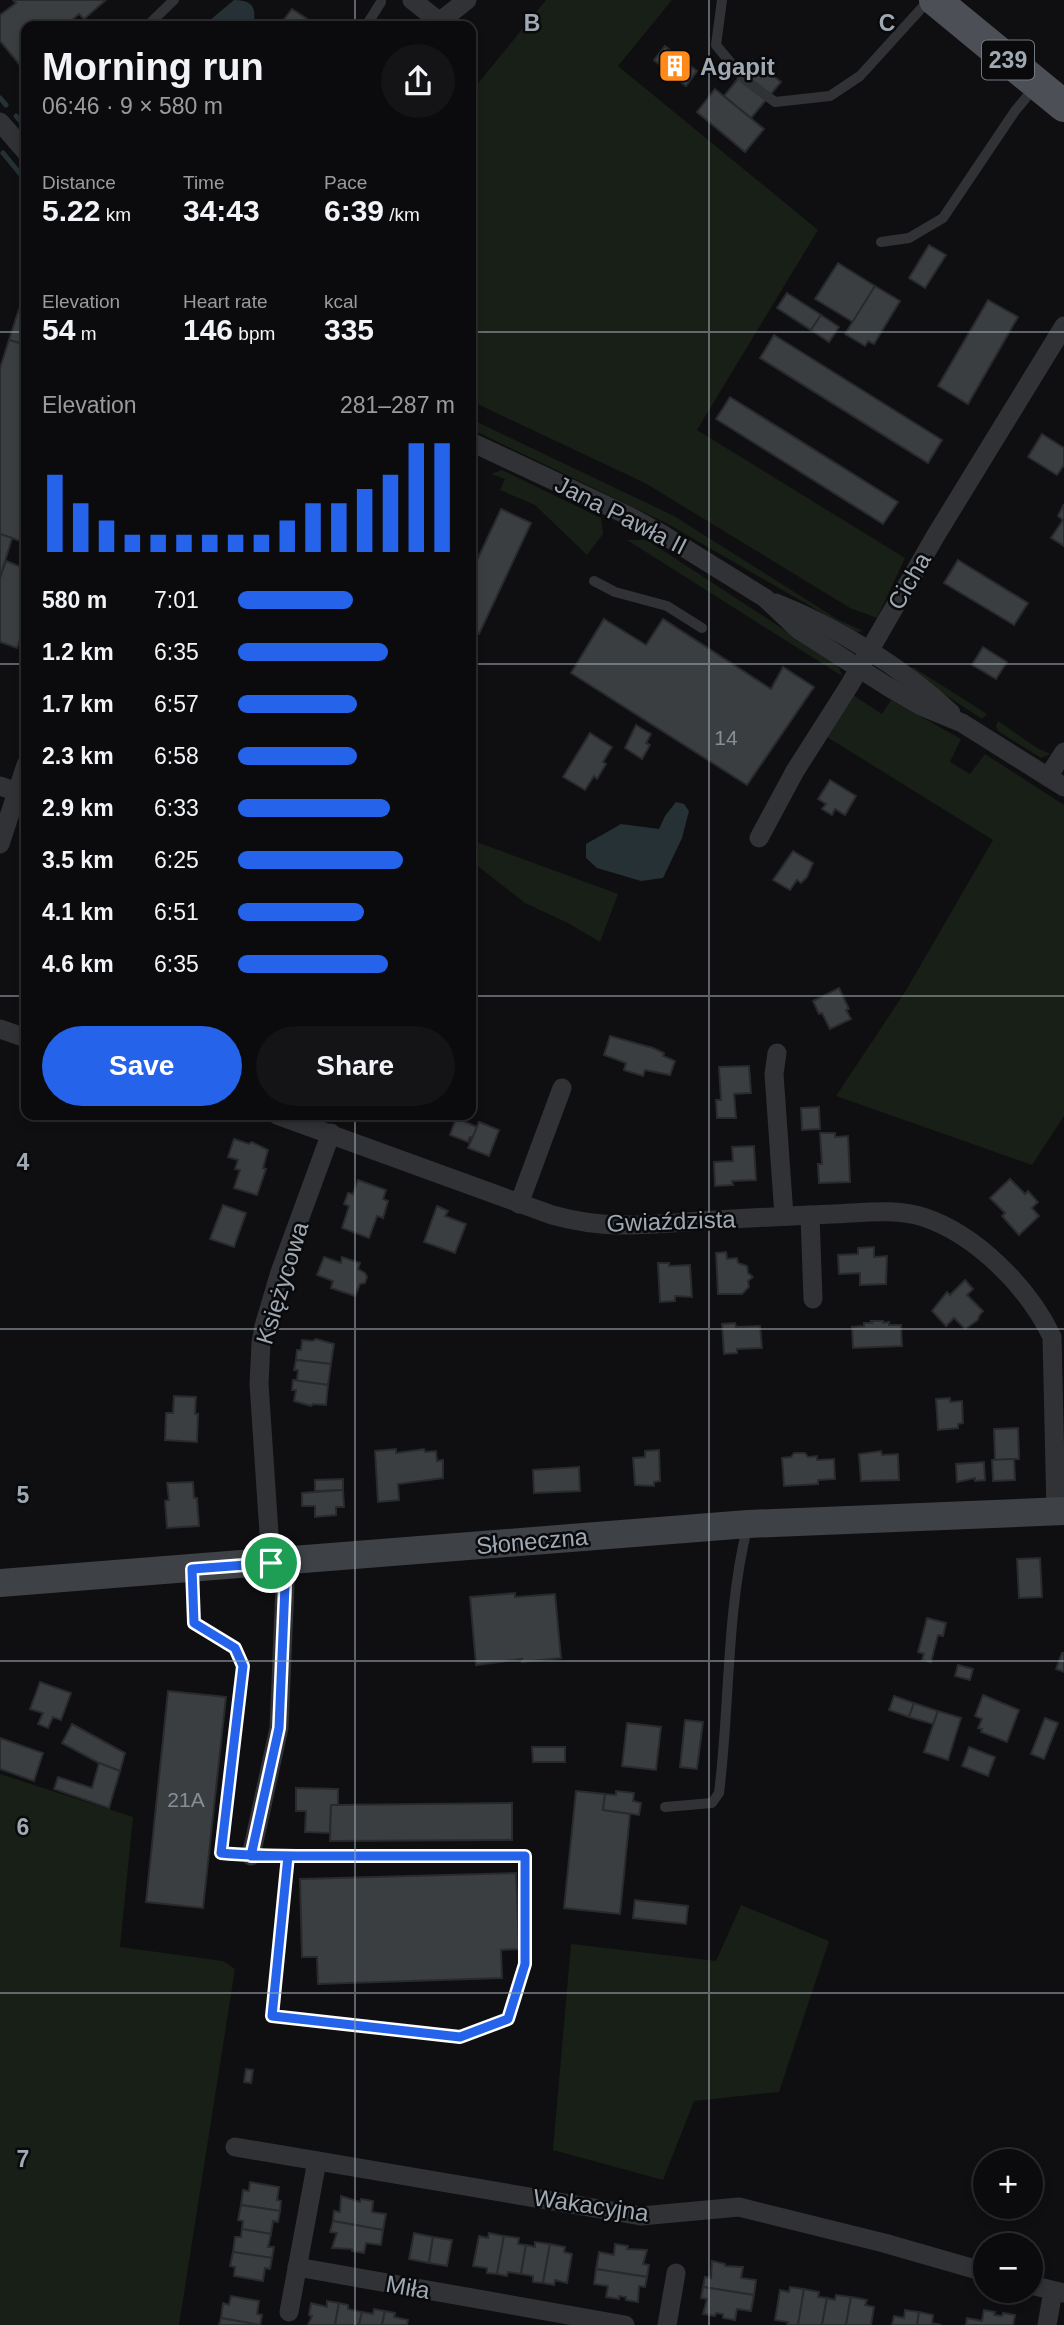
<!DOCTYPE html>
<meta charset="utf-8">
<style>
:root{--surface:#0b0b0d;--page:#141416;--text:#f1f3f6;--muted:#9a9b9d;--line:#2b2b2e;--accent:#2563eb}
body{margin:0;font-family:Helvetica,sans-serif;background:var(--page);color:var(--text);height:100vh;display:flex;flex-direction:column;font-size:26px;white-space:nowrap}
*{box-sizing:border-box;margin:0}
p{font-size:23px;color:var(--muted)}
.icon{flex:none;width:38px;height:38px;fill:none;stroke:currentColor;stroke-width:2;stroke-linecap:round;stroke-linejoin:round}
.map{position:relative;flex:1;overflow:hidden}
.panel{position:absolute;left:21px;top:21px;width:455px;height:1099px;display:flex;flex-direction:column;background:var(--surface);border-radius:14px;box-shadow:0 4px 10px #0003,0 0 0 2px var(--line)}
.panel>*{flex:none}
.tools{position:absolute;left:973px;top:2149px;display:grid;gap:14px}
.tools a{display:grid;place-items:center;width:70px;height:70px;border-radius:50%;background:var(--surface);box-shadow:0 4px 10px #0003,0 0 0 2px var(--line);font-size:35px}
.pin{position:absolute;display:grid;place-items:center;width:60px;height:60px;color:#fff;margin:-30px;border:4px solid #fff;border-radius:50%;box-shadow:0 2px 7px #0007}
.round{display:grid;place-items:center;flex:none;width:74px;height:74px;border-radius:37px;background:var(--page)}
.headline{display:flex;align-items:center;justify-content:space-between;height:119px;padding:0 21px}
h1{font-size:38px;font-weight:700;line-height:52px}
.stats{display:grid;grid-template-columns:repeat(3,1fr);gap:10px;height:119px;padding:7px 21px}
.stats div{display:grid;align-content:center}
.stats b{font-size:30px;font-weight:700}
.stats small{font-size:19px;font-weight:400}
.stats p{font-size:19px}
.chart{height:196px;padding:14px 21px}
.chart p{display:flex;justify-content:space-between}
.chart svg{width:100%;height:126px;margin-top:7px;stroke:var(--accent);stroke-width:6}
.primary-button{display:flex;gap:14px;margin-top:auto;padding:14px 21px}
.primary-button a{flex:1;height:80px;border-radius:42px;background:var(--accent);color:#fff;font-size:28px;font-weight:700;line-height:80px;text-align:center}
.primary-button a+a{background:var(--page);color:var(--text)}
ul{padding:0 21px;list-style:none;font-size:23px}
li{display:grid;grid-template-columns:112px 84px 1fr;align-items:center;height:52px}
li i{height:18px;border-radius:9px;background:var(--accent)}
.map>svg:first-child{display:block}
.green{fill:#171f17}
.water{fill:#253135}
.lines{fill:none;stroke-linecap:round;stroke-linejoin:round}
.stream{stroke:#253135;stroke-width:5}
.building{fill:#3b3e41;stroke:#292a2d;stroke-width:2}
.lane{stroke:#303236;stroke-width:10}
.street{stroke:#303236;stroke-width:19}
.secondary{stroke:#3e4146;stroke-width:28}
.primary{stroke:#4c4f55;stroke-width:32}
.route-casing{stroke:#fff;stroke-width:14}
.route{stroke:#2563eb;stroke-width:9}
.grid{fill:none;stroke:#9fa9b3;stroke-width:2;stroke-opacity:0.55}
.labels{text-anchor:middle;dominant-baseline:central;stroke-width:5;stroke-linejoin:round;paint-order:stroke}
.number-label{font-size:21px;fill:#868e96}
.shield{fill:#0a0a0c;stroke:#727981;stroke-width:2}
.shield-label{font-size:23px;font-weight:bold;fill:#9fa9b3}
.poi-label{font-size:24px;font-weight:bold;fill:#9fa9b3;stroke:#0a0a0c;text-anchor:start}
.street-label{font-size:24px;fill:#9fa9b3;stroke:#0a0a0c}
.grid-label{font-size:23px;text-anchor:middle;font-weight:bold;fill:#9fa9b3;stroke:#0a0a0c;stroke-width:5;stroke-linejoin:round;paint-order:stroke}
</style>
<div class="map">
<svg width="1064" height="2325" viewBox="0 0 1064 2325">
<rect width="100%" height="100%" fill="#0f0f11"/>
<g class="green">
<path d="M546 0H672L618 66 818 230 697 430 905 558 877 618 850 608 645 483 471 401V92Z"/>
<path d="M471 419 674 516 837 619 863 631 857 632 836 621 668 524 471 429Z"/>
<path d="M502 470 601 518 603 534 587 555 535 505 500 490 505 479 491 474Z"/>
<path d="M627 540H647L838 665 842 676Z"/>
<path d="M913 667 987 714 982 719 909 671Z"/>
<path d="M850 693 882 714 891 700 961 739 950 762 970 774 985 754 1064 805V1116L1032 1165 836 1096 905 992 993 840 827 737Z"/>
<path d="M998 721 1037 748 1051 754 1041 758 998 731 996 726Z"/>
<path d="M471 840 618 894 600 942 568 923 525 903 471 861Z"/>
<path d="M0 1774 133 1817 120 1947 223 1961 235 1969 179 2325H0Z"/>
<path d="M741 1905 829 1941 779 2092 694 2101 663 2180 553 2150 571 1944 716 1961Z"/>
</g>
<g class="water">
<path d="M234 0C253 0 257 8 253 26H203Z"/>
<path d="M676 802 684 804 689 811 682 838 663 878 641 881 597 868 586 858V844L621 824 659 829 665 816Z"/>
</g>
<g class="lines">
<g class="stream">
<path d="M0 98 6 105"/>
<path d="M16 116 26 128"/>
<path d="M3 153 26 181"/>
</g>
</g>
<g class="building">
<path d="M13 0H106L84 19 79 14 65 26H26V60L20 65 0 41V15L16 3Z"/>
<path d="M292 9 318 26H279Z"/>
<path d="M665 46 697 71 686 86 654 60Z"/>
<path d="M753 60 781 82 751 118 724 96Z"/>
<path d="M715 89 764 129 745 152 697 112Z"/>
<path d="M929 245 946 255 925 288 909 278Z"/>
<path d="M838 263 875 286 853 322 815 299Z"/>
<path d="M875 286 900 301 874 344 868 341 865 346 845 334Z"/>
<path d="M787 293 821 315 811 330 777 308Z"/>
<path d="M988 300 1018 317 968 404 938 386Z"/>
<path d="M19 309 26 311V345L9 340Z"/>
<path d="M821 315 839 327 829 342 811 330Z"/>
<path d="M774 335 942 440 928 463 760 358Z"/>
<path d="M9 340 26 345V543L0 534V368Z"/>
<path d="M730 397 898 502 883 524 716 419Z"/>
<path d="M1042 434 1064 448V465L1057 475 1028 457Z"/>
<path d="M1064 504V546L1051 538 1063 520 1058 516Z"/>
<path d="M501 509 531 523 479 634 471 630V573Z"/>
<path d="M0 534 12 538 0 578Z"/>
<path d="M958 560 1028 603 1014 625 944 583Z"/>
<path d="M6 561 26 569V622L17 648 0 642V578Z"/>
<path d="M604 619 646 645 663 619 771 689 783 667 814 687 747 785 571 673Z"/>
<path d="M983 647 1007 662 996 679 972 665Z"/>
<path d="M636 725 651 734 646 743 650 745 642 759 625 748Z"/>
<path d="M590 733 612 747 603 762 606 764 597 779 594 776 585 790 563 777Z"/>
<path d="M830 780 856 796 845 815 835 809 832 815 822 809 826 804 818 799Z"/>
<path d="M793 851 813 863 807 877 801 883 797 880 790 890 773 880Z"/>
<path d="M839 988 849 1009 846 1010 851 1019 830 1029 822 1013 819 1014 813 1001Z"/>
<path d="M610 1036 653 1048 664 1053 663 1056 675 1061 670 1075 645 1070 643 1076 624 1070 626 1063 604 1055Z"/>
<path d="M749 1066 751 1093 734 1094 736 1118H717L716 1100H721L719 1067Z"/>
<path d="M819 1107 820 1129 802 1130 801 1108Z"/>
<path d="M456 1118 477 1127 473 1138 470 1137 468 1142 450 1135Z"/>
<path d="M479 1122 499 1130 489 1156 468 1148Z"/>
<path d="M820 1133H835V1137L848 1136 850 1182 819 1183 818 1164H822Z"/>
<path d="M234 1139 249 1144 252 1142 268 1150 263 1168 266 1169 257 1195 234 1188 240 1170 235 1169 238 1160 228 1157Z"/>
<path d="M754 1146 756 1180 732 1181 733 1185 715 1186 714 1162 733 1161 732 1147Z"/>
<path d="M1010 1179 1025 1194 1028 1191 1038 1202 1032 1208 1039 1216 1019 1235 1002 1216 1005 1213 990 1198Z"/>
<path d="M358 1180 386 1190 383 1199 388 1201 383 1218 377 1216 369 1238 342 1228 349 1206 344 1204 348 1193 353 1194Z"/>
<path d="M223 1205 246 1213 234 1247 210 1239Z"/>
<path d="M437 1206 448 1211 445 1216 466 1224 455 1253 424 1242Z"/>
<path d="M874 1247V1257L887 1256 886 1284 860 1285V1273L839 1274 838 1255 858 1254V1248Z"/>
<path d="M726 1252 727 1259 737 1258 738 1263 747 1266 748 1273 753 1277 748 1281 749 1287 742 1294H718L716 1253Z"/>
<path d="M324 1257 341 1263 342 1257 360 1263 358 1269 365 1273 367 1277 365 1283 360 1284 355 1296 331 1288 333 1281 317 1275Z"/>
<path d="M658 1263H669V1266L690 1265 692 1297 675 1296V1301L660 1302Z"/>
<path d="M965 1280 973 1289 967 1295 983 1311 979 1316 978 1320 965 1329 954 1318 946 1326 932 1311 947 1292 950 1295Z"/>
<path d="M871 1321H883V1323L889 1322V1325H901L902 1346 853 1348 852 1327 864 1326V1323H872Z"/>
<path d="M735 1323 736 1327 760 1326 762 1348 737 1349V1353L724 1354 722 1324Z"/>
<path d="M316 1339 334 1344 331 1364 296 1360 297 1350H301L302 1340 313 1341Z"/>
<path d="M296 1360 331 1364 328 1385 293 1380H297L298 1370H294Z"/>
<path d="M293 1380 328 1385 326 1405 313 1404 311 1406 294 1401 296 1390H292Z"/>
<path d="M174 1396 196 1397 195 1414H198L197 1442 165 1440 166 1413H173Z"/>
<path d="M950 1398V1402L962 1401 963 1423 958 1424V1428L938 1430 936 1399Z"/>
<path d="M1018 1428 1019 1459 995 1460 994 1429Z"/>
<path d="M396 1449V1453L424 1449 425 1452 436 1451 437 1461 443 1460V1478L398 1484 399 1500 378 1502 375 1451Z"/>
<path d="M659 1450 660 1481 654 1482V1486L635 1485 633 1458 645 1457V1451Z"/>
<path d="M881 1451 882 1455 898 1454 899 1480 861 1481 859 1454Z"/>
<path d="M794 1453H805L808 1457 817 1456V1460L834 1459 835 1479 818 1480V1484L784 1486 782 1458 791 1457Z"/>
<path d="M1014 1459 1015 1480 993 1481 992 1460Z"/>
<path d="M984 1462 985 1480 975 1481V1478L957 1482 956 1464Z"/>
<path d="M579 1467 580 1491 534 1493 533 1470Z"/>
<path d="M343 1479V1490L315 1491V1480Z"/>
<path d="M193 1482 194 1498H197L199 1526 167 1528 165 1501 169 1500 167 1483Z"/>
<path d="M343 1490 344 1507H336V1515L315 1517V1506H302V1493Z"/>
<path d="M1040 1558 1042 1597 1019 1598 1017 1559Z"/>
<path d="M515 1593V1597L555 1594 561 1658 522 1662V1659L476 1665 470 1597Z"/>
<path d="M927 1618 946 1623 943 1636 938 1635 931 1662 922 1660 924 1654 918 1652Z"/>
<path d="M1062 1653H1064V1672L1056 1669Z"/>
<path d="M958 1665 973 1669 970 1680 955 1676Z"/>
<path d="M40 1682 71 1693 61 1720 53 1717 48 1728 38 1724 43 1713 30 1709Z"/>
<path d="M168 1691 226 1697 203 1908 146 1902Z"/>
<path d="M983 1695 1019 1710 1007 1742 981 1732 982 1729 978 1728 982 1719 975 1716Z"/>
<path d="M894 1696 914 1703 909 1717 889 1710Z"/>
<path d="M914 1703 938 1711 933 1724 909 1717Z"/>
<path d="M938 1711 961 1718 948 1760 924 1752Z"/>
<path d="M1045 1718 1058 1723 1044 1759 1031 1754Z"/>
<path d="M685 1720 703 1722 697 1769 680 1767Z"/>
<path d="M627 1723 661 1727 656 1770 622 1766Z"/>
<path d="M72 1724 125 1753 120 1771 99 1763 62 1743Z"/>
<path d="M0 1738 43 1753 34 1781 0 1769Z"/>
<path d="M532 1747H565V1762H533Z"/>
<path d="M969 1747 995 1757 988 1776 962 1766Z"/>
<path d="M99 1763 120 1771 109 1808 54 1789 58 1777 92 1788Z"/>
<path d="M296 1788 338 1789V1805H331L330 1833 305 1832 306 1811H296Z"/>
<path d="M576 1791 605 1794 603 1810 630 1814 620 1914 564 1908Z"/>
<path d="M616 1791 634 1793 633 1801 641 1803 639 1815 603 1810 605 1794 616 1795Z"/>
<path d="M512 1803V1840L330 1841 331 1805Z"/>
<path d="M516 1873 519 1949 501 1950 502 1978 318 1984 317 1957H302L300 1879Z"/>
<path d="M635 1900 688 1906 686 1924 633 1918Z"/>
<path d="M246 2069 253 2070 251 2083 244 2082Z"/>
<path d="M250 2182 279 2187 277 2200 281 2201 280 2211 241 2205 243 2190 249 2191Z"/>
<path d="M341 2196 360 2202 361 2199 373 2201 372 2212 386 2214 383 2230 333 2221 334 2211 340 2212Z"/>
<path d="M241 2205 280 2211 278 2222 273 2221 271 2234 242 2229 243 2221 238 2220Z"/>
<path d="M333 2221 383 2230 381 2245 366 2243 364 2253 352 2251V2249L332 2248 337 2233 330 2232Z"/>
<path d="M242 2229 271 2234 268 2247H274L272 2258 233 2252 235 2237H241Z"/>
<path d="M414 2233 433 2237 429 2263 409 2259Z"/>
<path d="M489 2233 504 2236 497 2274 487 2273V2268L473 2266 479 2236 488 2238Z"/>
<path d="M504 2236 519 2238 518 2244 526 2245 521 2274 508 2272 507 2276 497 2274Z"/>
<path d="M433 2237 452 2240 447 2266 429 2263Z"/>
<path d="M535 2242 550 2244 543 2283 533 2282V2276L521 2274 526 2245 535 2247Z"/>
<path d="M550 2244 565 2247 564 2252 572 2254 567 2283 555 2280 554 2285 543 2283Z"/>
<path d="M615 2244 628 2246 627 2249 647 2250 643 2264 649 2265 647 2277 596 2269 599 2252 614 2255Z"/>
<path d="M233 2252 272 2258 270 2269 265 2268 263 2281 234 2276 235 2267 230 2266Z"/>
<path d="M712 2261 725 2264V2266L743 2267 741 2278 756 2280 754 2295 703 2287 705 2277 711 2278Z"/>
<path d="M596 2269 647 2277 645 2287 639 2286 638 2302 626 2300V2297L619 2296V2299L606 2297 608 2286 594 2284Z"/>
<path d="M703 2287 754 2295 751 2311 737 2309 735 2320 723 2318V2314L716 2313 715 2316 703 2314 707 2299 701 2298Z"/>
<path d="M790 2287 804 2289 798 2325H787L788 2322 775 2320 780 2290 789 2292Z"/>
<path d="M804 2289 819 2292 818 2297 827 2298 822 2325H798Z"/>
<path d="M836 2295 851 2297 846 2325H822L827 2298 835 2300Z"/>
<path d="M231 2296 259 2301 257 2314 262 2315 260 2325 221 2318 223 2303 229 2305Z"/>
<path d="M851 2297 867 2300 865 2305 874 2307 871 2325H846Z"/>
<path d="M327 2301 339 2303 335 2325H308L312 2316 309 2315 311 2303 327 2307Z"/>
<path d="M339 2303 348 2305V2309L362 2312 359 2325H335Z"/>
<path d="M374 2309 385 2311 382 2325H359L362 2312 373 2314Z"/>
<path d="M905 2310 919 2312 917 2325H892L894 2316 904 2318Z"/>
<path d="M984 2310 995 2312 994 2315 1002 2316 1003 2313 1015 2315 1013 2325H966L967 2318 982 2321Z"/>
<path d="M385 2311 395 2313 394 2317 408 2320 407 2325H382Z"/>
<path d="M919 2312 933 2315 932 2323 941 2325H917Z"/>
<path d="M221 2318 260 2325H219Z"/>
</g>
<g class="lines">
<g class="lane">
<path d="M722 0 716 45 744 79 775 102 830 96 860 76 929 0"/>
<path d="M122 26 130 24 140 26"/>
<path d="M147 26 174 0"/>
<path d="M366 26 381 2"/>
<path d="M881 242 909 238 943 218 1015 111 1035 87"/>
<path d="M594 581 615 592 667 606 702 628"/>
<path d="M192 1569 194 1623 235 1648 243 1666 221 1853 288 1856H525V1964L508 2019 460 2037 272 2016 288 1856"/>
<path d="M665 1807 712 1803 719 1793C730 1705 726 1615 747 1528"/>
</g>
<g class="street">
<path d="M412 0 440 22"/>
<path d="M434 26 467 0"/>
<path d="M0 122 26 152"/>
<path d="M471 442 629 516 662 534 765 598 799 630 890 688 921 706 962 723 1064 787"/>
<path d="M776 603C837 627 903 668 951 713"/>
<path d="M1048 777 1064 752"/>
<path d="M0 786 17 792"/>
<path d="M759 838 795 771 849 686 936 535 1064 326"/>
<path d="M0 844 26 765"/>
<path d="M0 1029 26 1038"/>
<path d="M777 1053 774 1074 784 1216"/>
<path d="M277 1115 552 1215C606 1230 645 1225 700 1221 744 1218 789 1216 833 1214 861 1213 896 1208 923 1217 976 1234 1029 1288 1052 1337L1056 1512"/>
<path d="M519 1204 562 1088"/>
<path d="M810 1215 813 1299"/>
<path d="M271 1563 259 1384 261 1343 264 1326 280 1272 331 1133"/>
<path d="M251 1856 279 1728 286 1562"/>
<path d="M235 2147 641 2216 739 2207 884 2243 985 2272"/>
<path d="M297 2267 625 2325"/>
<path d="M1031 2285 1064 2293"/>
<path d="M289 2312 317 2161"/>
<path d="M667 2325 676 2273"/>
<path d="M1047 2325 1053 2291"/>
</g>
<path class="secondary" d="M0 1583 748 1524 1064 1511"/>
<path class="primary" d="M935 0 1064 106"/>
</g>
<g class="lines">
<defs>
<path id="route" d="M271 1563 192 1569 194 1623 235 1648 243 1666 221 1853C262 1857 303 1856 344 1856 404 1856 465 1856 525 1856V1964L508 2019 460 2037 272 2016 288 1856H251L279 1728 286 1562 271 1563"/>
</defs>
<use href="#route" class="route-casing"/>
<use href="#route" class="route"/>
</g>
<path class="grid" d="M355 0V26M709 0V2325M0 332H26M471 332H1064M0 664H26M471 664H1064M0 996H26M471 996H1064M355 1115V2325M0 1329H1064M0 1661H1064M0 1993H1064"/>
<defs>
<symbol id="building-square" viewBox="-11 -11 22 22"><rect x="-9" y="-9" width="18" height="18" rx="4" fill="#ff8919" stroke="#0a0a0c"/><path d="M-4-6H4V6H1V3H-1V6H-4ZM-2.5-4.3h1.7v1.8h-1.7ZM.8-4.3h1.7v1.8H.8ZM-2.5-1h1.7V.8h-1.7ZM.8-1h1.7V.8H.8Z" fill="#fff"/></symbol>
</defs>
<g fill-rule="evenodd">
<use href="#building-square" x="656" y="47" width="38" height="38"/>
</g>
<g class="labels">
<g class="number-label">
<text x="726" y="737">14</text>
<text x="186" y="1799">21A</text>
</g>
<rect class="shield" x="982" y="40.5" width="52" height="39" rx="5"/>
<g class="shield-label">
<text x="1008" y="60">239</text>
</g>
<g class="poi-label">
<text x="700" y="66">Agapit</text>
</g>
<g class="street-label">
<text transform="translate(621 515) rotate(27)">Jana Pawła II</text>
<text transform="translate(909 581) rotate(-60)">Cicha</text>
<text transform="translate(671 1221) rotate(-2)">Gwiaździsta</text>
<text transform="translate(282 1283) rotate(-73)">Księżycowa</text>
<text transform="translate(532 1541) rotate(-5)">Słoneczna</text>
<text transform="translate(591 2205) rotate(8)">Wakacyjna</text>
<text transform="translate(408 2287) rotate(10)">Miła</text>
</g>
</g>
<g class="grid-label">
<text x="532" y="31">B</text>
<text x="887" y="31">C</text>
<text x="23" y="1170">4</text>
<text x="23" y="1503">5</text>
<text x="23" y="1835">6</text>
<text x="23" y="2167">7</text>
</g>
</svg>
<div class="tools">
<a>+</a>
<a>−</a>
</div>
<div class="pin" style="left:271px;top:1563px;background:#1e9e55"><svg class="icon" aria-label="arrive" viewBox="0 0 24 24"><path d="M6 21V4h12l-3 4 3 4H6"/></svg></div>
<section class="panel">
<div class="headline"><div><h1>Morning run</h1><p>06:46 · 9 × 580 m</p></div><a class="round"><svg class="icon" aria-label="share" viewBox="0 0 24 24"><path d="M12 15V3M7 8l5-5 5 5M5 13v7h14v-7"/></svg></a></div>
<div class="stats">
<div><p>Distance</p><b>5.22<small> km</small></b></div>
<div><p>Time</p><b>34:43</b></div>
<div><p>Pace</p><b>6:39<small> /km</small></b></div>
</div>
<div class="stats">
<div><p>Elevation</p><b>54<small> m</small></b></div>
<div><p>Heart rate</p><b>146<small> bpm</small></b></div>
<div><p>kcal</p><b>335</b></div>
</div>
<div class="chart"><p><span>Elevation</span>281–287 m</p>
<svg viewBox="0 0 160 44" preserveAspectRatio="none"><path d="M5 44V17M15 44V27M25 44V33M35 44V38M45 44V38M55 44V38M65 44V38M75 44V38M85 44V38M95 44V33M105 44V27M115 44V27M125 44V22M135 44V17M145 44V6M155 44V6"/></svg>
</div>
<ul>
<li><b>580 m</b>7:01<i style="width:53%"></i></li>
<li><b>1.2 km</b>6:35<i style="width:69%"></i></li>
<li><b>1.7 km</b>6:57<i style="width:55%"></i></li>
<li><b>2.3 km</b>6:58<i style="width:55%"></i></li>
<li><b>2.9 km</b>6:33<i style="width:70%"></i></li>
<li><b>3.5 km</b>6:25<i style="width:76%"></i></li>
<li><b>4.1 km</b>6:51<i style="width:58%"></i></li>
<li><b>4.6 km</b>6:35<i style="width:69%"></i></li>
</ul>
<div class="primary-button"><a>Save</a><a>Share</a></div>
</section>
</div>
